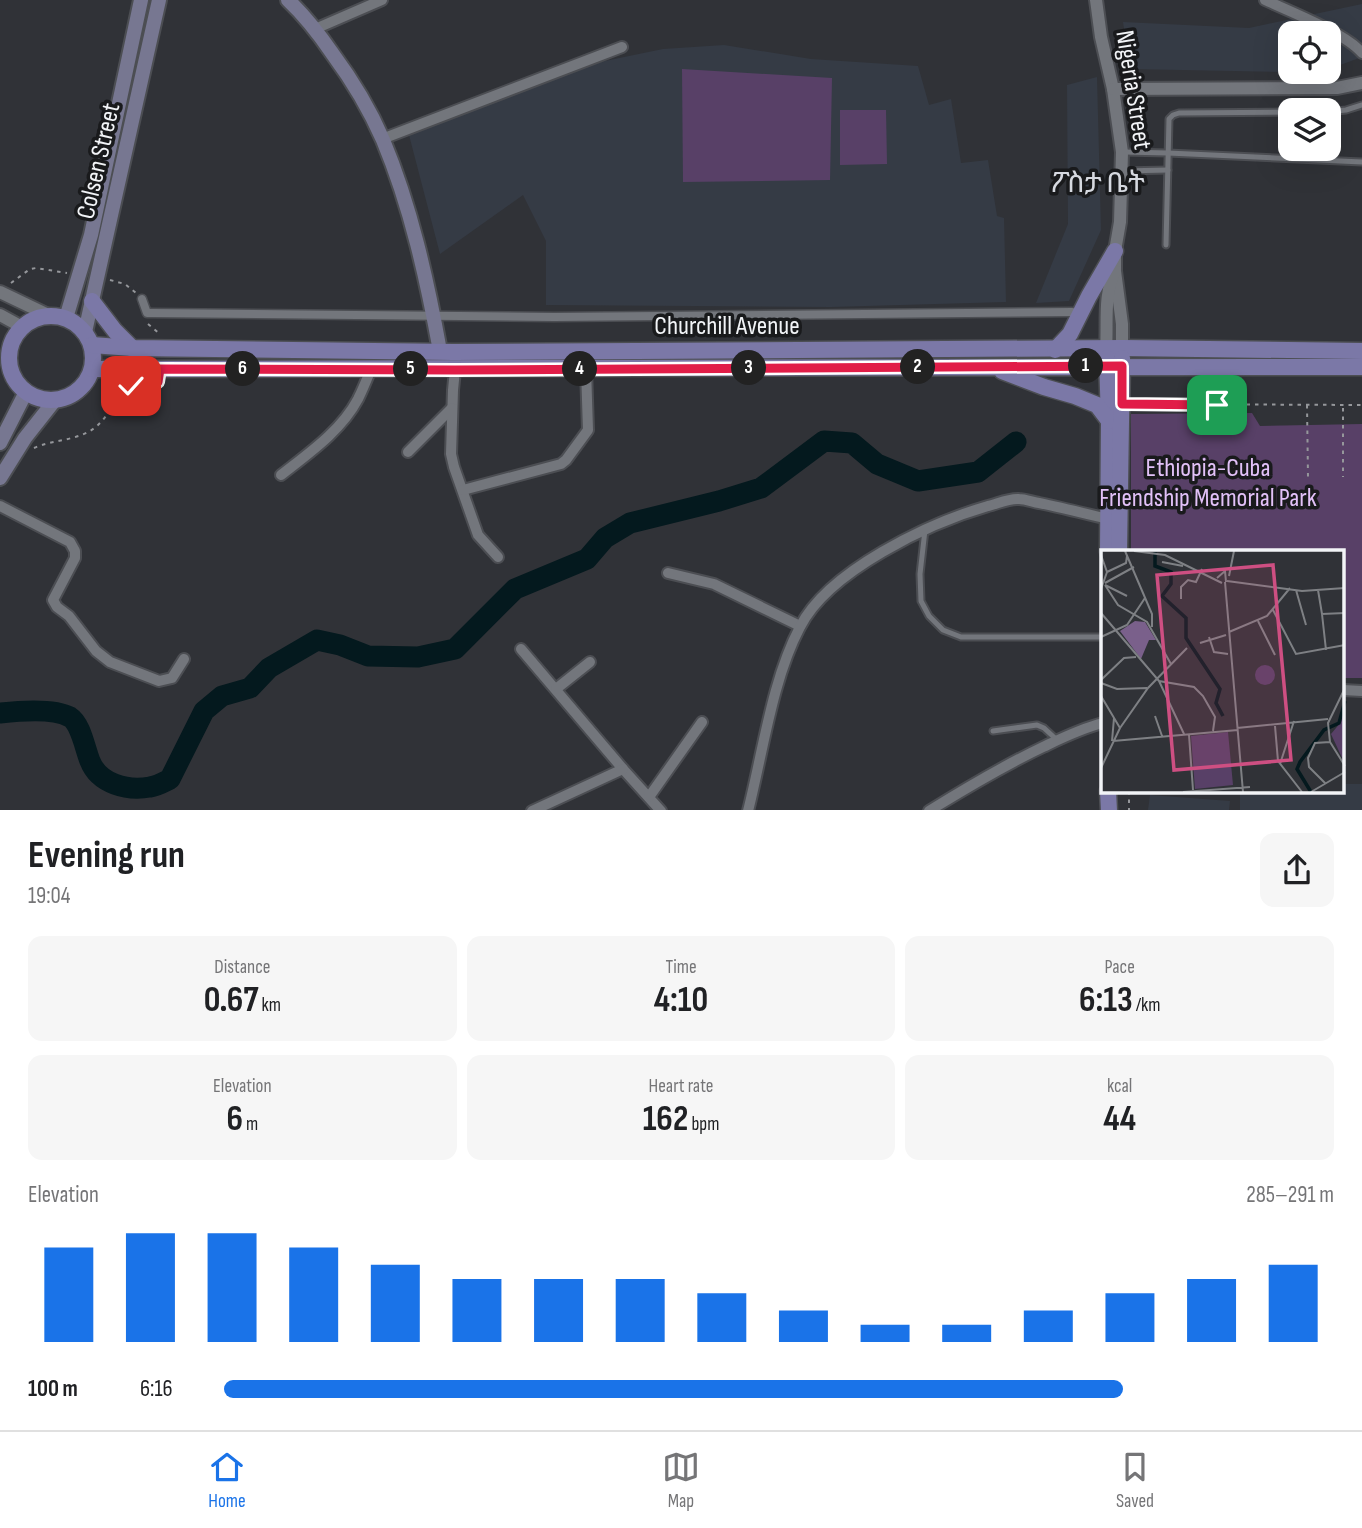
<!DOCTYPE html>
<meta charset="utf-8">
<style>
:root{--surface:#fff;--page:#f6f6f6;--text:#202124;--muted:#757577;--line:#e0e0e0;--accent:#1a73e8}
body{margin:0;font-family:"Sofia Sans Condensed","Noto Sans Ethiopic",sans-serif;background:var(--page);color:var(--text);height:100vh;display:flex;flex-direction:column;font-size:26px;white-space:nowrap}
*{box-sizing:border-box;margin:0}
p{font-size:23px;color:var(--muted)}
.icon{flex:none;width:38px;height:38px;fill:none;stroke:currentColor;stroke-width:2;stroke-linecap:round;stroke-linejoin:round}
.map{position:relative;height:810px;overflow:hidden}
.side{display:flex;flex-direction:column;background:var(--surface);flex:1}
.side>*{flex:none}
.fabs{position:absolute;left:1278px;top:21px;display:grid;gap:14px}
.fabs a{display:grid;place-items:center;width:63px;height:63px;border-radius:14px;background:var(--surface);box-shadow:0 7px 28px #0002;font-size:35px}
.pin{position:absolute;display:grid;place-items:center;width:60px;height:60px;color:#fff;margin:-30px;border-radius:14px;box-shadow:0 4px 10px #0006}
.km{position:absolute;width:35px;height:35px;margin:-18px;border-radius:50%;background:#222;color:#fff;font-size:19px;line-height:35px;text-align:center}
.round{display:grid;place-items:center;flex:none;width:74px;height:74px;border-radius:14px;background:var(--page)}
.summary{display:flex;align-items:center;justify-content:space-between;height:119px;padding:0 28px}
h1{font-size:38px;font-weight:700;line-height:52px}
.figures{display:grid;grid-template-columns:repeat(3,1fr);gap:10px;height:119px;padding:7px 28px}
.figures div{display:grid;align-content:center;border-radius:14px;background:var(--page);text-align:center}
.figures b{font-size:35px;font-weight:700}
.figures small{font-size:19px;font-weight:400}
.figures p{font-size:19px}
.chart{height:196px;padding:14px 28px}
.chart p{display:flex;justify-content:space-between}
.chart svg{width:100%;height:126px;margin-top:7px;stroke:var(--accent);stroke-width:6}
ul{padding:0 28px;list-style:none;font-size:23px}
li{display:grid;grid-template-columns:112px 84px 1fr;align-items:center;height:52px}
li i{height:18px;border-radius:9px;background:var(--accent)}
.dock{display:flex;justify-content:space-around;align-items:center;height:98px;border-top:2px solid var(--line);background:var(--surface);font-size:19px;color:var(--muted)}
.dock a{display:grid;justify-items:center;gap:4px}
.dock .selected{color:var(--accent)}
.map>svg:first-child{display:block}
.built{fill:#353b45}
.green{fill:#584067}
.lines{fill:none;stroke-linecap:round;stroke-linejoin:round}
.river{stroke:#04191e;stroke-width:21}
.service-casing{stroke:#4c4e53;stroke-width:9}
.pedestrian-casing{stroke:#4c4e53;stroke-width:11}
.minor-casing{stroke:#4c4e53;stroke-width:14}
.tertiary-casing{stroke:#4c4e53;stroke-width:16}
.secondary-casing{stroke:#4c4e53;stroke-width:18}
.primary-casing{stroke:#4c4e53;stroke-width:19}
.path{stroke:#95979b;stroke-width:2;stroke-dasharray:3.5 5;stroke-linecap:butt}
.service{stroke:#73767c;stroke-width:5}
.pedestrian{stroke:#73767c;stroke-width:8}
.minor{stroke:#73767c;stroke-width:10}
.tertiary{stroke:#73767c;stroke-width:12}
.secondary{stroke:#777791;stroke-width:14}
.primary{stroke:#7b78a7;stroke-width:16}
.route-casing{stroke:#fff;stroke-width:14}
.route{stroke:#e11d48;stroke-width:9}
.labels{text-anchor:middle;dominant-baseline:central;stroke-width:7;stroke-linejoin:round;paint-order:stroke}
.street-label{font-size:26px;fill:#f2f4f7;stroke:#191a1c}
.park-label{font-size:26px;fill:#e2c1f8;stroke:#191a1c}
.neighbourhood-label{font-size:28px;fill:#d6d9e0;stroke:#191a1c}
.inset-river{fill:none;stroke:#04191e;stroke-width:3.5}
.inset-road{fill:none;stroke:#7e8084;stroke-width:2}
.view{fill:#ce4f82;fill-opacity:0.15;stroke:#ce4f82;stroke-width:3.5}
.inset-edge{fill:none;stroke:#f2f4f7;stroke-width:3.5}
</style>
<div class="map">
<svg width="1362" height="811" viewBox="0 0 1362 811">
<rect width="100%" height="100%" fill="#303237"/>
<g class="built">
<path d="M1362 4V57L1332 68 1328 69V33H1290V72L1130 69 1123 22 1249 28Z"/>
<path d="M724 45 811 59 918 66 929 105 951 99 961 163 988 160 997 216 1004 218 1006 302 831 307 546 305V241L523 195 440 254 409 135 533 86 600 62 663 49Z"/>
<path d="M1097 77 1101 230 1069 301 1036 303 1068 224 1067 85Z"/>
<path d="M1343 784H1362V810H1240V791H1343Z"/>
<path d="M1150 795 1230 801 1229 810H1148Z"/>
</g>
<g class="green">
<path d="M682 69 832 78 830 180 683 182Z"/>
<path d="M840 110H886L887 164 840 165Z"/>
<path d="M1252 413 1260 426 1362 424V678H1343V552L1131 551V414Z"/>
</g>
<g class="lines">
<path class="river" d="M0 713C18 711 54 708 70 717 81 724 85 749 90 761 99 784 127 791 150 787 157 786 164 782 170 779L204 711 222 696 250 688 269 668 317 640 340 645 368 656 418 657 455 649 515 589 587 559 605 538 630 523 719 501 761 488 824 441 852 443 877 464 918 481 978 472 1016 442"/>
<defs>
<g id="service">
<path d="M1328 112 1346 110 1362 105"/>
<path d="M1124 152 1168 153 1362 162"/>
<path d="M1122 171 1168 170"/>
<path d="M1166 245 1169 119 1173 115 1179 113 1290 112"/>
<path d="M925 530 920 574 921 601 929 616 943 630 961 637H1103"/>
<path d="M993 731 1037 725 1044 728 1057 740"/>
</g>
<path id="pedestrian" d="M142 299 147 313H151L554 317 1072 312"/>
<g id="minor">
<path d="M1265 0C1289 11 1347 34 1362 53"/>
<path d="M315 29 382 0"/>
<path d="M382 139 622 47"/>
<path d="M455 370 453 390 451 454 454 467 478 535 498 557"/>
<path d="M408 452 452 408"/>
<path d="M281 475C309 453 341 431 358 399 363 389 367 379 371 369"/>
<path d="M463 490 561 464 566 460 588 430 586 369"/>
<path d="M0 506 70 542 75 551V558L53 600 57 607 69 616 96 651 110 662 159 681 172 678 184 659"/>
<path d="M668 573 714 584 800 626"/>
<path d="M521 649 623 769 661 811"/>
<path d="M556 689 590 662"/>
<path d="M1343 690 1362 691"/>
<path d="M649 797 702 722"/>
<path d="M532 811 623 769"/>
<path d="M748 811C763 752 772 680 800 627 828 571 929 523 988 506 997 504 1009 498 1019 499 1025 499 1033 502 1039 503 1063 508 1087 514 1112 520"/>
<path d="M929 811C966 788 1003 766 1043 747 1062 738 1082 728 1103 723"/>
</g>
<g id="tertiary">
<path d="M1096 0 1101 37 1113 89 1122 152 1120 222 1115 251V271L1122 324V348"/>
<path d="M1113 89 1337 88 1362 83"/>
<path d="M0 292 48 315"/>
<path d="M0 315 22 327"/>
<path d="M1106 349C1108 322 1103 296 1115 271"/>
</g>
<g id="secondary">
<path d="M288 0C305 16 319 34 332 53 352 80 370 110 383 140 411 207 427 280 440 351"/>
<path d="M66 318 91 235 141 0"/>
<path d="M85 332 159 0"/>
<path d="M0 443 26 392"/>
<path d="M0 478 25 438 55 400"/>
</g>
<g id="primary">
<path d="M92 301 115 331 132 348"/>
<circle cx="51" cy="358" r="42"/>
<path d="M92 345 132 348 453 352 1122 348 1362 351"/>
<path d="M1055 350 1070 334 1089 296 1115 251"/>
<path d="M1107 358 1109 421 1108 552"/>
<path d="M92 369C515 370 939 365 1362 367"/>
<path d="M1002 371 1044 387 1075 396 1097 405 1109 421"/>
<path d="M1119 552 1122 358"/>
<path d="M1108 791 1109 811"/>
</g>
</defs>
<use href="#service" class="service-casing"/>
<use href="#pedestrian" class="pedestrian-casing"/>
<use href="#minor" class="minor-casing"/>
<use href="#tertiary" class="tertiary-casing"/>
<use href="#secondary" class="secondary-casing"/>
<use href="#primary" class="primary-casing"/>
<g class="path">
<path d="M110 280 125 284 136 293"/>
<path d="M11 283 30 269 36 268 67 273"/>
<path d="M148 324 160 334"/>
<path d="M1136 404 1362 405"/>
<path d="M1307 405 1308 477"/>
<path d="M1343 408V477"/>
<path d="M34 448C54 439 81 441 98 425 112 412 120 387 141 384"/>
<path d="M1129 791V811"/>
</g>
<use href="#service" class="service"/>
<use href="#pedestrian" class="pedestrian"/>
<use href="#minor" class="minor"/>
<use href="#tertiary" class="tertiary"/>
<use href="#secondary" class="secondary"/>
<use href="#primary" class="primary"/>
</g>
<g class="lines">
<defs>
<path id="route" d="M131 386C140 383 150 386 158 382L160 369 455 370 1122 366V404L1217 405"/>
</defs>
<use href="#route" class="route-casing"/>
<use href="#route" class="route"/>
</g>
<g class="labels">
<g class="street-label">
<text transform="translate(1133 90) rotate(81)">Nigeria Street</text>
<text transform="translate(99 161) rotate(-77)">Colsen Street</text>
<text x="727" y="326">Churchill Avenue</text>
</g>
<g class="park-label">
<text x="1208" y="468">Ethiopia-Cuba<tspan x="1208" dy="30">Friendship Memorial Park</tspan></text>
</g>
<g class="neighbourhood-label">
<text x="1098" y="183">ፖስታ ቤት</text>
</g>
</g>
<g transform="translate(1101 550)">
<rect width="243" height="243" fill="#303237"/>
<path d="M154 125a10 10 0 1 1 20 0a10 10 0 1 1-20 0ZM243 152V212L230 184 240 172ZM127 182 132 235 94 239 90 186Z" fill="#584067"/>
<path d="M34 71 44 72 55 90H48L40 109 19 81Z" fill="#7a608b"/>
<path class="inset-river" d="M54 2V16L70 22V34L61 46 85 68V88L119 139 115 153 122 166M210 242 196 219 199 212 223 180 238 173 244 151"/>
<path class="inset-road" d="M24 1 51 64V77M33 1 64 5 121 33M0 5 6 22 0 39M61 12 82 16M6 22 25 13 26 6M128 26 133 1M116 28 124 21 125 32M126 31 201 41 244 38M124 32 142 242M4 33 33 17M4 35 17 55 46 72 70 114M4 35 26 46M195 40 205 75M217 40 221 64 244 63M80 49V37L87 30 95 32 101 19M172 60 195 104 244 95M0 63 58 131 93 137 102 146 114 167 112 181M221 64 225 100M157 71 174 105M128 82 166 66 189 38M0 87 26 75 44 48M108 87 113 102 127 104M99 93 125 85M0 130 23 108 35 107M58 131 83 184M0 133 16 139 46 138M244 138 227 173 229 192 244 216M0 146 19 178 0 218M54 166 61 186M174 176 177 211 201 242M19 178 47 138 86 98M136 178 227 169M88 185 92 240M11 191 13 168M12 191 137 180M179 214 193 171M224 233 208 217 207 208 214 193 229 192M82 242 149 237M210 242 244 222"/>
<path class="view" d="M172 15 190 210 73 220 56 25Z"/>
<rect width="243" height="243" class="inset-edge"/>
</g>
</svg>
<div class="fabs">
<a><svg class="icon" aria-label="locate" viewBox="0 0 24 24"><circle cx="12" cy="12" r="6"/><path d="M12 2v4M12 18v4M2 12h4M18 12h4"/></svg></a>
<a><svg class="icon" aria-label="layers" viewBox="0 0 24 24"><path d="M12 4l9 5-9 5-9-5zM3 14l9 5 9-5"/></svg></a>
</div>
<div class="pin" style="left:1217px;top:405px;background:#1e9e55"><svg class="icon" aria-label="arrive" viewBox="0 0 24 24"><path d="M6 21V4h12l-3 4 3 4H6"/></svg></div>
<div class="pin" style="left:131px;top:386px;background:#d93025"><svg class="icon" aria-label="check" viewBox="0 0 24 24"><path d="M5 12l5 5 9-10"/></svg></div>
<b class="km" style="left:1086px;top:366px">1</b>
<b class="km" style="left:918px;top:367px">2</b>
<b class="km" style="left:749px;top:368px">3</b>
<b class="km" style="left:580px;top:369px">4</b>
<b class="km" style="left:411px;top:369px">5</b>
<b class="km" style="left:243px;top:369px">6</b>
</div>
<section class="side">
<div class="summary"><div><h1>Evening run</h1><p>19:04</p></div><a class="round"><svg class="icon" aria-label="share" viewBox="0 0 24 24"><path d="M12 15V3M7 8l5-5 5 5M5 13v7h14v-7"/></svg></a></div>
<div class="figures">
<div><p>Distance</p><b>0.67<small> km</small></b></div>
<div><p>Time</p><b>4:10</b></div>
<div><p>Pace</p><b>6:13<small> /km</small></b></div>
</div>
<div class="figures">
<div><p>Elevation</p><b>6<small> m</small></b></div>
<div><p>Heart rate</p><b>162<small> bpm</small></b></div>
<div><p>kcal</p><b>44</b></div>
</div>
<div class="chart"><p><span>Elevation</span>285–291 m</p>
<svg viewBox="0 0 160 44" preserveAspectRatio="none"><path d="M5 44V11M15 44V6M25 44V6M35 44V11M45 44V17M55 44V22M65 44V22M75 44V22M85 44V27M95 44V33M105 44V38M115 44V38M125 44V33M135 44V27M145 44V22M155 44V17"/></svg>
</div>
<ul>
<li><b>100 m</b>6:16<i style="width:81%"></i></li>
</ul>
</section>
<nav class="dock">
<a class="selected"><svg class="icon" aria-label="home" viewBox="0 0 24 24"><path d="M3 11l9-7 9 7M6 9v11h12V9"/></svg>Home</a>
<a><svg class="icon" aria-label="map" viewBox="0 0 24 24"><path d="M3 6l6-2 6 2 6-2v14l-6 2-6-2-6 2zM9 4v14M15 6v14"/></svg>Map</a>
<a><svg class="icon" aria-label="saved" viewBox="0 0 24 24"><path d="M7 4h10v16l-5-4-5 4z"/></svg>Saved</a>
</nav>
